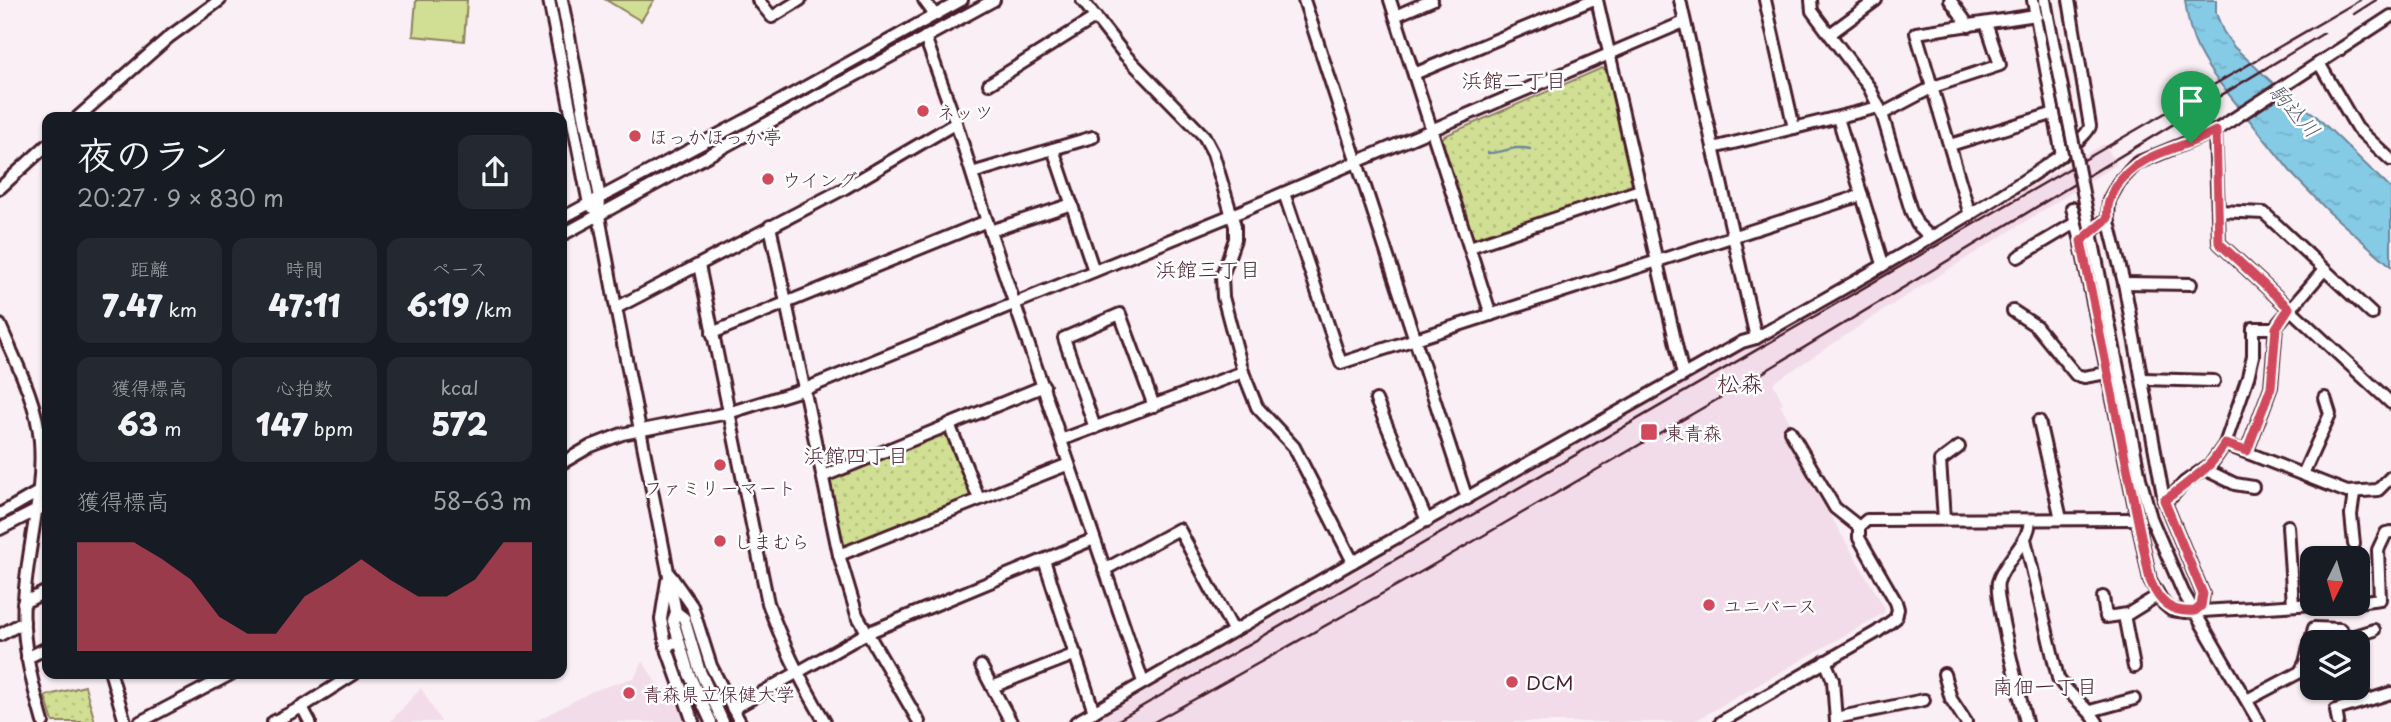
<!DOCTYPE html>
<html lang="ja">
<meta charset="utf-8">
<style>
:root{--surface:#171b24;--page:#242831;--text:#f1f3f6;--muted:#9ea1a6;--accent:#d1495b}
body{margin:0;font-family:"Playpen Sans","Klee One",sans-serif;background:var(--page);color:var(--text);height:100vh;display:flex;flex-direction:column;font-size:26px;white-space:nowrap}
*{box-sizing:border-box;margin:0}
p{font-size:23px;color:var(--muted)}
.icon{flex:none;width:38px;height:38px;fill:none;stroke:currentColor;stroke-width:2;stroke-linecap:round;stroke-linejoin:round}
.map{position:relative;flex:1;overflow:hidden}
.drawer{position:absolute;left:42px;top:112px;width:525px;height:567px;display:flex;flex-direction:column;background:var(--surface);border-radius:14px;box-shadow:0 2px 5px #0004}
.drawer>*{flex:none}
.needle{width:46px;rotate:185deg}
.fabs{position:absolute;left:2300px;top:546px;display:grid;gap:14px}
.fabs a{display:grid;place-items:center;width:70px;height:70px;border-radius:14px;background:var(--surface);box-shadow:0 2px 5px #0004;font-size:35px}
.pin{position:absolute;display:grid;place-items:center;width:60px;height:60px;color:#fff;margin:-72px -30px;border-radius:50% 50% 50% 0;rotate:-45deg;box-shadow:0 0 7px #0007}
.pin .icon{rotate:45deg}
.round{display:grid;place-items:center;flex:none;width:74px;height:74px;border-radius:14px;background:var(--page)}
.headline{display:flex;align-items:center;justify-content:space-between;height:119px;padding:0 35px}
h1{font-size:38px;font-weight:800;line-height:52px}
.figures{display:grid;grid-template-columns:repeat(3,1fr);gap:10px;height:119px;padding:7px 35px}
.figures div{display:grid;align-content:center;border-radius:14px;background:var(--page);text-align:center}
.figures b{font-size:30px;font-weight:800}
.figures small{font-size:19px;font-weight:400}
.figures p{font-size:19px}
.chart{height:196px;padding:14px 35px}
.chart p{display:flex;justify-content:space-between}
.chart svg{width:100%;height:126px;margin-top:7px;fill:var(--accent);opacity:.7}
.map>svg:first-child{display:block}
.built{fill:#f2dce9}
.park{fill:url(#park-dots);stroke:#8d7f5f;stroke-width:2}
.garden{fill:#d0df93;stroke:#8d7f5f;stroke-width:2}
.water{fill:url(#water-ripples);stroke:#6d869b;stroke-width:2}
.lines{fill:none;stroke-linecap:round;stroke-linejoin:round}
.stream{stroke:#6d869b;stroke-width:2.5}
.minor-casing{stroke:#4a1f2b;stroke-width:16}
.minor{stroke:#fff;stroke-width:10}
.rail{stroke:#4a1f2b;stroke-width:2.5}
.minor-bridge-casing{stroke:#4a1f2b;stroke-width:16;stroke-linecap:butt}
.minor-bridge{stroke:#fff;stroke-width:10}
.route-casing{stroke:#fff;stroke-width:14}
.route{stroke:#d1495b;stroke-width:9}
.poi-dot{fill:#d1495b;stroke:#fff;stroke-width:2.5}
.labels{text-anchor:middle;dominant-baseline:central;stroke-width:5;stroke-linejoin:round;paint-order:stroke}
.poi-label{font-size:19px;fill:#4a1f2b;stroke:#fff;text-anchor:start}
.neighbourhood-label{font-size:21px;fill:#4a1f2b;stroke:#fff}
.water-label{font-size:21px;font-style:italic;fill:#5f5b6c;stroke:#fff}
.quarter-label{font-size:23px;fill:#4a1f2b;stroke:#fff}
</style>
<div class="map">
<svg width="2391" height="722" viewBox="0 0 2391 722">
<defs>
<pattern id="park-dots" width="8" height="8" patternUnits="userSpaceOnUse" patternTransform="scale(1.75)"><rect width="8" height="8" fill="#d0df93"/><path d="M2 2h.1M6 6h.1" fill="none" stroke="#b4bf7f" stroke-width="1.8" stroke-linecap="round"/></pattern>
<pattern id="water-ripples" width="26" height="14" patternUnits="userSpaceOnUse" patternTransform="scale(1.75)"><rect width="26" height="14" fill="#85cbe6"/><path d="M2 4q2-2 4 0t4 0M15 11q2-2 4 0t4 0" fill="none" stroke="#74aec5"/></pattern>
</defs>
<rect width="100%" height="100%" fill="#f9eff5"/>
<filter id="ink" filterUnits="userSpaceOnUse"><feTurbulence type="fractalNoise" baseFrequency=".0143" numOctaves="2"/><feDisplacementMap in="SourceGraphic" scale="14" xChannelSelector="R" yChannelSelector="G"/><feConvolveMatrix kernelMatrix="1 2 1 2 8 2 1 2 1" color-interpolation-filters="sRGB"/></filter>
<g filter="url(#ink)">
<g class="built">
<path d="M2104 144 2117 164 1898 301 1773 383 1783 403 1780 405 1799 438 1788 444 1885 608 1884 613 1693 722H1093L1684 381 1790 325Z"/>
<path d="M643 661 661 691 675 695 687 722H534L593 691 635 677Z"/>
<path d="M421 688 441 722H390Z"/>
</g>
<g class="park">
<path d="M1602 68 1608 71 1632 181 1631 188 1476 240 1470 238 1440 143 1444 136Z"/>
<path d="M944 432 949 434 973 493 971 497 848 547 843 545 829 482 833 478Z"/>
<path d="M85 686 95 722H53L45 696Z"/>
</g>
<g class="garden">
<path d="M416 0H467L464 41 413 36Z"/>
<path d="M606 0H654L641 21Z"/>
</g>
<path class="water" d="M2185 0H2216V13L2223 31 2234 47 2289 98 2314 114 2391 189V266L2329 212 2295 177 2214 76C2195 49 2189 32 2185 0Z"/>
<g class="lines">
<path class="stream" d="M1488 153C1504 153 1513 145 1530 149"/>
<defs>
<g id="minor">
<path d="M549 0 589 204 593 208"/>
<path d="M562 0 600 198 599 216 616 308 676 612 673 621 689 674 711 722"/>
<path d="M758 0 772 17 800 0"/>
<path d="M924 0 935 15"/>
<path d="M1082 0 1125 55 1204 136 1213 153 1235 226V239L1222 276 1223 297 1243 372 1257 407 1294 447 1353 562"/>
<path d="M1304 0 1467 499"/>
<path d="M1390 0 1491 315"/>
<path d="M1597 0 1683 375"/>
<path d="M1680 0 1756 338"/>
<path d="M1765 0 1794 128"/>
<path d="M1811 0 1812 11 1869 87 1882 114 1911 211 1917 224 1930 237"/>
<path d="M1950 0 1969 26"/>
<path d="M2033 0 2062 155"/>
<path d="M2045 0 2048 17"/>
<path d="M1395 16 1432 0"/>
<path d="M1830 34 1876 0"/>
<path d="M925 37 956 123 990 231 1143 682"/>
<path d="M2319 63 2357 128 2391 160"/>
<path d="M1414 74 1592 0"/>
<path d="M989 84 1096 17"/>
<path d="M1882 114 1933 87 2000 65 1986 23"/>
<path d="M78 117 169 37 220 0"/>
<path d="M1838 118 1883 264"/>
<path d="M2215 131 2219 243 2391 403"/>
<path d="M1950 145 2055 113"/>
<path d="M1713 148 1879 107"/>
<path d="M1053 149 1094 271"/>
<path d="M972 173 1093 137"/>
<path d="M0 188 47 145"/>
<path d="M1284 193 1341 363 1862 195"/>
<path d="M2072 208 2081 241"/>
<path d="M2219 211 2264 213 2372 314"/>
<path d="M1970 215 1916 33 2036 15"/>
<path d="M562 218 746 120 962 0"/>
<path d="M2108 218 2086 236 2081 244 2150 580 2164 604 2171 610 2186 612 2315 604"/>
<path d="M770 226 839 555 857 615 919 722"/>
<path d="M990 231 1072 204"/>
<path d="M562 235 994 0"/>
<path d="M1470 247 1640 190"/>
<path d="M2018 257 2075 223"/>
<path d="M699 265 768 603C783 646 802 683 825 722"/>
<path d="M2124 283 2191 284"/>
<path d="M616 308 845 188 956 123"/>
<path d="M2013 311 2036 326 2076 375 2084 377 2107 373"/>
<path d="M2109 323 2140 478 2151 518 2183 592 2259 722"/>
<path d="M0 325C15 361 37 401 40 441 44 495 27 548 24 601 21 641 32 683 43 722"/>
<path d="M712 333 987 221"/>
<path d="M2143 379 2214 381"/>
<path d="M1376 400 1427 521"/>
<path d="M2039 421 2061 519"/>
<path d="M949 424 979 499"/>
<path d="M1095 428 1064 338 1120 314 1154 406"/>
<path d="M1790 431 1835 508 1859 527"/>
<path d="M1061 440 1243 372"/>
<path d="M2225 444 2248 377 2253 356V328H2275"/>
<path d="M2247 451 2271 387 2276 326 2324 270"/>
<path d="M562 463 591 446 622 434 728 413 805 389 1244 210 1684 22"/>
<path d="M2204 469 2235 484 2253 487"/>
<path d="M2303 474 2330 414 2325 398"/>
<path d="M824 476 1044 386"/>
<path d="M2354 493 2351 515 2354 544"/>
<path d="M2164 500 2172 496 2185 482 2211 464 2225 444 2347 492 2378 490 2391 477"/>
<path d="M0 514 47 487"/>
<path d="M1944 519 1940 461 1959 447"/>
<path d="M2288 526 2293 605"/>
<path d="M0 529 47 505"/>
<path d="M2025 539 2058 678C2068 695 2086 705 2097 722"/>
<path d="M839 555 1069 464"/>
<path d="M1044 560 1094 712"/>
<path d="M1104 570 1179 529 1233 630"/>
<path d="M671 576 692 606 711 666 733 709"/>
<path d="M2103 597 2106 617 2128 614 2157 596"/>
<path d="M2357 602 2380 599 2378 550 2386 533 2391 532"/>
<path d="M23 603 47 591"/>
<path d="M2195 611 2201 606 2203 594 2164 500 2124 283 2108 218 2109 200 2119 182 2137 163 2215 131 2391 16"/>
<path d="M676 612 684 618 699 669 723 722"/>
<path d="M2124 615 2134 667"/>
<path d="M0 635 24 622"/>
<path d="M678 641 666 646 693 722"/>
<path d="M666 646 661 619 667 581"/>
<path d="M27 658 47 648"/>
<path d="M1825 661 1833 680 1836 722"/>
<path d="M981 666 992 687"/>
<path d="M111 674 125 722"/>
<path d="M1944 674 1951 699 1966 722"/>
<path d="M2247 700 2300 672 2305 663 2314 628 2340 629 2348 638 2374 630"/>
<path d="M302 707 310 722"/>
<path d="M2090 711 2134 699"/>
<path d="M1836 718 1924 700"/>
<path d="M140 722 231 674"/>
<path d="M273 722 302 707 354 674"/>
<path d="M740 722 733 709 867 633 1094 539"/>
<path d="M1011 722 992 687 1076 654"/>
<path d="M1076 722 1353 562 1742 342 1756 338C1800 312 2084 157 2090 126L2069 0"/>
<path d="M1721 722 1877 632 1896 618 1898 609 1896 602 1859 538V527L1867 520 2137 519"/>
<path d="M2026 722C2021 700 1994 596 1998 582 2005 559 2029 544 2030 520"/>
<path d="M2338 722 2336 710 2391 693"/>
</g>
</defs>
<use href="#minor" class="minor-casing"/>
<use href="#minor" class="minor"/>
<g class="rail">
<path d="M2354 14 2376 0"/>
<path d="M1115 722 2360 0"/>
<path d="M1154 722 1426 569 1749 381 2324 33"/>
</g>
<defs>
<path id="minor-bridge" d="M2048 17 2109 323"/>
</defs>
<use href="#minor-bridge" class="minor-bridge-casing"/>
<use href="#minor-bridge" class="minor-bridge"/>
</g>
</g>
<g class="lines" filter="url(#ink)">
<defs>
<path id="route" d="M2216 131 2219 243 2289 308 2276 328 2271 387 2247 451 2225 444C2220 450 2216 458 2211 463 2206 469 2169 498 2164 500L2203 594 2201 606 2195 611C2171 613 2159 603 2150 580L2081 241 2108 218C2106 205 2110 198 2116 187 2138 151 2182 150 2216 131Z"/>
</defs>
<use href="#route" class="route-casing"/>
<use href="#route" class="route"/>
</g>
<g class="poi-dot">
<circle cx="923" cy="111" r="7"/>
<circle cx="635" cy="136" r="7"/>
<circle cx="768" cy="179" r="7"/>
<rect x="1640" y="423" width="18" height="18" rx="3.5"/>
<circle cx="720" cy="465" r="7"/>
<circle cx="720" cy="541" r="7"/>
<circle cx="1709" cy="605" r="7"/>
<circle cx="1512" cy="682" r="7"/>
<circle cx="629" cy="693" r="7"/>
</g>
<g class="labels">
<g class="poi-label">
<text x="937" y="111">ネッツ</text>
<text x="649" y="136">ほっかほっか亭</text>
<text x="782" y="179">ウイング</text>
<text x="1665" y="432">東青森</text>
<text x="720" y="487" text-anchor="middle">ファミリーマート</text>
<text x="734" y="541">しまむら</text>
<text x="1723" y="605">ユニバース</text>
<text x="1526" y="682">DCM</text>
<text x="643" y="693">青森県立保健大学</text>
</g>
<g class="neighbourhood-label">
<text x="1514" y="79">浜館二丁目</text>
<text x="1208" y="268">浜館三丁目</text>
<text x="856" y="454">浜館四丁目</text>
<text x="2045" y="685">南佃一丁目</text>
</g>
<g class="water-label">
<text transform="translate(2296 110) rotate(48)">駒込川</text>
</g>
<g class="quarter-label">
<text x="1740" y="382">松森</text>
</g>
</g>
</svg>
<div class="fabs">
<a><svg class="needle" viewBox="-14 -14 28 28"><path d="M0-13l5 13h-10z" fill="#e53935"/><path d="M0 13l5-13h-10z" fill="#9ea1a6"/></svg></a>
<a><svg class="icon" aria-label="layers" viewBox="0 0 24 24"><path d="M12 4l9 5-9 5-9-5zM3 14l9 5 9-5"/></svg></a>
</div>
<div class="pin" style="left:2191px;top:143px;background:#1e9e55"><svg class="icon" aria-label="arrive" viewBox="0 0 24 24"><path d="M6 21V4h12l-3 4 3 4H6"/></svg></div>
<section class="drawer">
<div class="headline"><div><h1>夜のラン</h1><p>20:27 · 9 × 830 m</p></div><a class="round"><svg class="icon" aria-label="share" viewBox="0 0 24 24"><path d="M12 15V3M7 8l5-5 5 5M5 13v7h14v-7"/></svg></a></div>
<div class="figures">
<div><p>距離</p><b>7.47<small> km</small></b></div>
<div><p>時間</p><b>47:11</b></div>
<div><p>ペース</p><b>6:19<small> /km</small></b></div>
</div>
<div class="figures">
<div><p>獲得標高</p><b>63<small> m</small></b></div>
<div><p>心拍数</p><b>147<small> bpm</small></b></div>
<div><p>kcal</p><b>572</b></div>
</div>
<div class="chart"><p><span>獲得標高</span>58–63 m</p>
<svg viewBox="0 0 160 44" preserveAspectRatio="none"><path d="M0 44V6L10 6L20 6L30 12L40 19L50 32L60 38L70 38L80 25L90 19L100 12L110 19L120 25L130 25L140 19L150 6L160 6V44z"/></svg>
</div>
</section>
</div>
